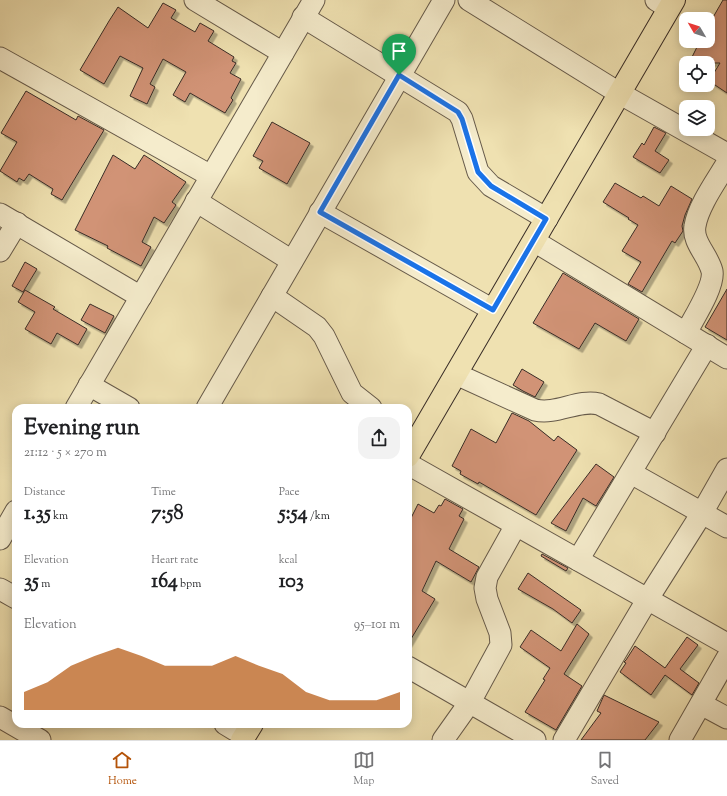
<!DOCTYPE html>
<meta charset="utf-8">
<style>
:root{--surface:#fff;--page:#f2f2f2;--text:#202124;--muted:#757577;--line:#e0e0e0;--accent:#b45309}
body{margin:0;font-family:"Sorts Mill Goudy",serif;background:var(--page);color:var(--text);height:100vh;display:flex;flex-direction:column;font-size:15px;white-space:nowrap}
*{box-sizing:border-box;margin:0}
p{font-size:13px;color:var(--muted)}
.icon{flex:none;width:22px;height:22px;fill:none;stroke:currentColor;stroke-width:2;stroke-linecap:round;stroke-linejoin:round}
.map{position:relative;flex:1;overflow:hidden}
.panel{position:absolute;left:12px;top:404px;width:400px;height:324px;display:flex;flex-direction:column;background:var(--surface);border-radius:12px;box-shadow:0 2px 10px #0003}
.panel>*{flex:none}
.needle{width:26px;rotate:309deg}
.fabs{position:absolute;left:679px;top:12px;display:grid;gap:8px}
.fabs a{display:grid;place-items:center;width:36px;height:36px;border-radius:8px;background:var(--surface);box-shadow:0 2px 10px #0003;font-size:20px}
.pin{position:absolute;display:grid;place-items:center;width:34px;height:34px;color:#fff;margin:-41px -17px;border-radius:50% 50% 50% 0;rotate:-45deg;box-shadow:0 0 4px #0007}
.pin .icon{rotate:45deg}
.round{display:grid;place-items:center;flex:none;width:42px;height:42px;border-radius:12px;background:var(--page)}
.headline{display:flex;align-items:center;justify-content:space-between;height:68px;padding:0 12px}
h1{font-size:22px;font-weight:700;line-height:30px}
.stats{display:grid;grid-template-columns:repeat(3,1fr);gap:6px;height:68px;padding:4px 12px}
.stats div{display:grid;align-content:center}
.stats b{font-size:20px;font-weight:700}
.stats small{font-size:11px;font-weight:400}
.stats p{font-size:11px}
.chart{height:112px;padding:8px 12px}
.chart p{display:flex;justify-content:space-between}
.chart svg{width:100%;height:72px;margin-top:4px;fill:var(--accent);opacity:.7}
.menu{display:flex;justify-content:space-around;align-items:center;height:56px;border-top:1px solid var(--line);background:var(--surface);font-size:11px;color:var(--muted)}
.menu a{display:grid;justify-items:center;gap:2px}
.menu .active{color:var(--accent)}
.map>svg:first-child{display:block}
.building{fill:#d19376;stroke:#392d27;filter:url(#shadow)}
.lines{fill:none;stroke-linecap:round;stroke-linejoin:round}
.minor-casing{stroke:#665a4a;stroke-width:23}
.major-casing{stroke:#392d27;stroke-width:24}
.minor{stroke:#f5eccc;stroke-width:21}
.major{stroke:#efe1b1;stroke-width:22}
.route-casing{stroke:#fff;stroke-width:8}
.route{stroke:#1a73e8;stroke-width:5}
</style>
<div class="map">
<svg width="727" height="740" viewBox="0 0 727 740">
<defs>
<filter id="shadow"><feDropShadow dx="3.5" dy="3.5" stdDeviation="0" flood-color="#0004"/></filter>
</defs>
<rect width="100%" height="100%" fill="#efe1b1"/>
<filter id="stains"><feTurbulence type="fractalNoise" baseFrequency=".005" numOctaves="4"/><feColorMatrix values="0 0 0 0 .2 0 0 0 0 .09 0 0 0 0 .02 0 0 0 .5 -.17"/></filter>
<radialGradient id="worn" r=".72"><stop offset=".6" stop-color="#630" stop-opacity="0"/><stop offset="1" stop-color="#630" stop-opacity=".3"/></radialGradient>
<g class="building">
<path d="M723 0H727V93L709 81 720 63H689L700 41H708V26Z"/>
<path d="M163 3 176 10 171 18 195 32 200 23 214 31 208 41 234 57 232 61 236 63 230 73 241 79 231 98 233 100 225 113 190 93 185 102 173 95 186 72 163 59 150 84 155 87 147 104 130 96 143 68 120 56 104 84 80 70 109 21 118 7 148 28Z"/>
<path d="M26 91 76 120 78 116 104 130 62 200 51 194 53 189 29 174 24 181 19 178 17 182 0 171 17 142 1 133Z"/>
<path d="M272 122 310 143 287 184 259 168 263 161 253 156Z"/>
<path d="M654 127 666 133 655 151 669 160 660 173 633 157 642 143 644 145Z"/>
<path d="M113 155 135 169 144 155 186 182 172 202 176 205 164 223 154 217 142 242 151 247 141 266 107 248 108 246 75 230Z"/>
<path d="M615 183 641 198 643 196 659 206 671 186 692 199 685 215 682 226 683 231 675 243 672 241 642 292 628 284 641 262 622 251 638 225 628 219 629 218 603 202Z"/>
<path d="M25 262 37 269 23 292 12 286Z"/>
<path d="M563 273 639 319 626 341 595 323 579 349 533 323Z"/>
<path d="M727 289V340L705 327Z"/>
<path d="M25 290 55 307 53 309 87 329 78 345 57 333 51 344 25 329 35 312 18 302Z"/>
<path d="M90 304 114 316 105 333 81 320Z"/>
<path d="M522 369 544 382 535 397 523 391 513 385Z"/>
<path d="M512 413 529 421 554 441 558 436 577 450 536 515 479 482 478 484 460 474 461 471 452 466 471 429 496 443Z"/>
<path d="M596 464 614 477 596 506 583 498 566 531 551 523Z"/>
<path d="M445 499 463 509 459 516 464 519 449 549 479 567 471 582 436 561 422 591 435 599 408 644V524L418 504 434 513 439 505 441 506Z"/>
<path d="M542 554 568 568 566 571 541 556Z"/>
<path d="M528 573 581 610 572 623 553 609 518 589Z"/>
<path d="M577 624 589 634 564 674 582 686 556 730 525 712 545 680 543 679 550 668 520 647 531 630 561 651Z"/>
<path d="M687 637 698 645 680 669 699 683 692 695 665 675 651 695 620 672 626 663 624 662 626 660 635 646 665 668Z"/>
<path d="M604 695 659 722 645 740H581L601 713 597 711Z"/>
</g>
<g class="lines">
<defs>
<g id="minor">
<path d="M195 0 283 53"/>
<path d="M469 0 619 93 727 154"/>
<path d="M656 0 669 8"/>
<path d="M303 17 458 112 462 119 478 172 491 186 547 219"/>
<path d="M0 58 211 176"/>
<path d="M196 201 292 261"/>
<path d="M320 212 493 310"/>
<path d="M0 214 141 297"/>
<path d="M534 241 727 358"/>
<path d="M0 251 17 223"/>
<path d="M272 296 317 327 324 336 352 393 371 408"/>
<path d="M686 333C693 319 715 286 712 271 708 255 692 242 695 226 698 206 717 180 727 163"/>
<path d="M456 374 535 410C557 415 578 399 599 404L655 433"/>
<path d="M89 385 129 408"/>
<path d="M76 408 314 0"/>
<path d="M207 408 444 0"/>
<path d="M408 464 727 644"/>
<path d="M631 473 727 527"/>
<path d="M0 539 16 511"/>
<path d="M578 560 707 345"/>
<path d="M0 589 16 598"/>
<path d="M408 667 535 740"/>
<path d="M701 704 727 718"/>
<path d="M0 717 40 740"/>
<path d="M225 724 245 736"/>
<path d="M443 740 470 702 501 645 500 633 487 599 485 588 487 577 516 525"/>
<path d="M564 740 647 600 702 513 727 469"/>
<path d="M680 740 727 658"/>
</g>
<g id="major">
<path d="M408 456 674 0"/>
<path d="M242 740 252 724"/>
</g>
</defs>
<use href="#minor" class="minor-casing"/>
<use href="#major" class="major-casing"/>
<use href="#minor" class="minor"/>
<use href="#major" class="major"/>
</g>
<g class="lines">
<defs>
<path id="route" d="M399 75 458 112 462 119 478 172 491 186 546 219 493 310 320 212Z"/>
</defs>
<use href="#route" class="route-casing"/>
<use href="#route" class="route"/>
</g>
<rect width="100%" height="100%" filter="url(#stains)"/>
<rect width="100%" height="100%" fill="url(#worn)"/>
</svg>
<div class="fabs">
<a><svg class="needle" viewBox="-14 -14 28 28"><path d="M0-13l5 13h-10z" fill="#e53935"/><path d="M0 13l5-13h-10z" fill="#757577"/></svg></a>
<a><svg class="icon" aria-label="locate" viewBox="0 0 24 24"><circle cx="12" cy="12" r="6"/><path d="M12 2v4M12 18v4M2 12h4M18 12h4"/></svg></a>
<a><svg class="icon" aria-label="layers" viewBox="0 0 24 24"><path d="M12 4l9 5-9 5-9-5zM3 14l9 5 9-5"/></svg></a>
</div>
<div class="pin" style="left:399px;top:75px;background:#1e9e55"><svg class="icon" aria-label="arrive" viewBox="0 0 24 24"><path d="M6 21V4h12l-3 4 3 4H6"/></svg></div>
<section class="panel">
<div class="headline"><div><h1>Evening run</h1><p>21:12 · 5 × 270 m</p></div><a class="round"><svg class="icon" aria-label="share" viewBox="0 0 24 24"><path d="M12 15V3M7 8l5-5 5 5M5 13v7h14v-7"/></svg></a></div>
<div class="stats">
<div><p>Distance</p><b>1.35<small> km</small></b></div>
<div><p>Time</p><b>7:58</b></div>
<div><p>Pace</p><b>5:54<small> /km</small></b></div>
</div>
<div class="stats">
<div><p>Elevation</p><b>35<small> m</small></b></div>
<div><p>Heart rate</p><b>164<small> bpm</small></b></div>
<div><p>kcal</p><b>103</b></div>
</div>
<div class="chart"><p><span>Elevation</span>95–101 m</p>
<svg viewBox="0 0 160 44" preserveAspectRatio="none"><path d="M0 44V33L10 27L20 17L30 11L40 6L50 11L60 17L70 17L80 17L90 11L100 17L110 22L120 33L130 38L140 38L150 38L160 33V44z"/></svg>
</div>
</section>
</div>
<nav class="menu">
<a class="active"><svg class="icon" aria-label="home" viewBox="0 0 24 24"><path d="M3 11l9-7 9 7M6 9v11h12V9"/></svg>Home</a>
<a><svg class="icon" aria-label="map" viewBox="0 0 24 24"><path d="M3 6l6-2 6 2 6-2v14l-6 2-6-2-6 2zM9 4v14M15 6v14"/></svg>Map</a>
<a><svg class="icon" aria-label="saved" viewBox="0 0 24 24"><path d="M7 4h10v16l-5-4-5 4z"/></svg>Saved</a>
</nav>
